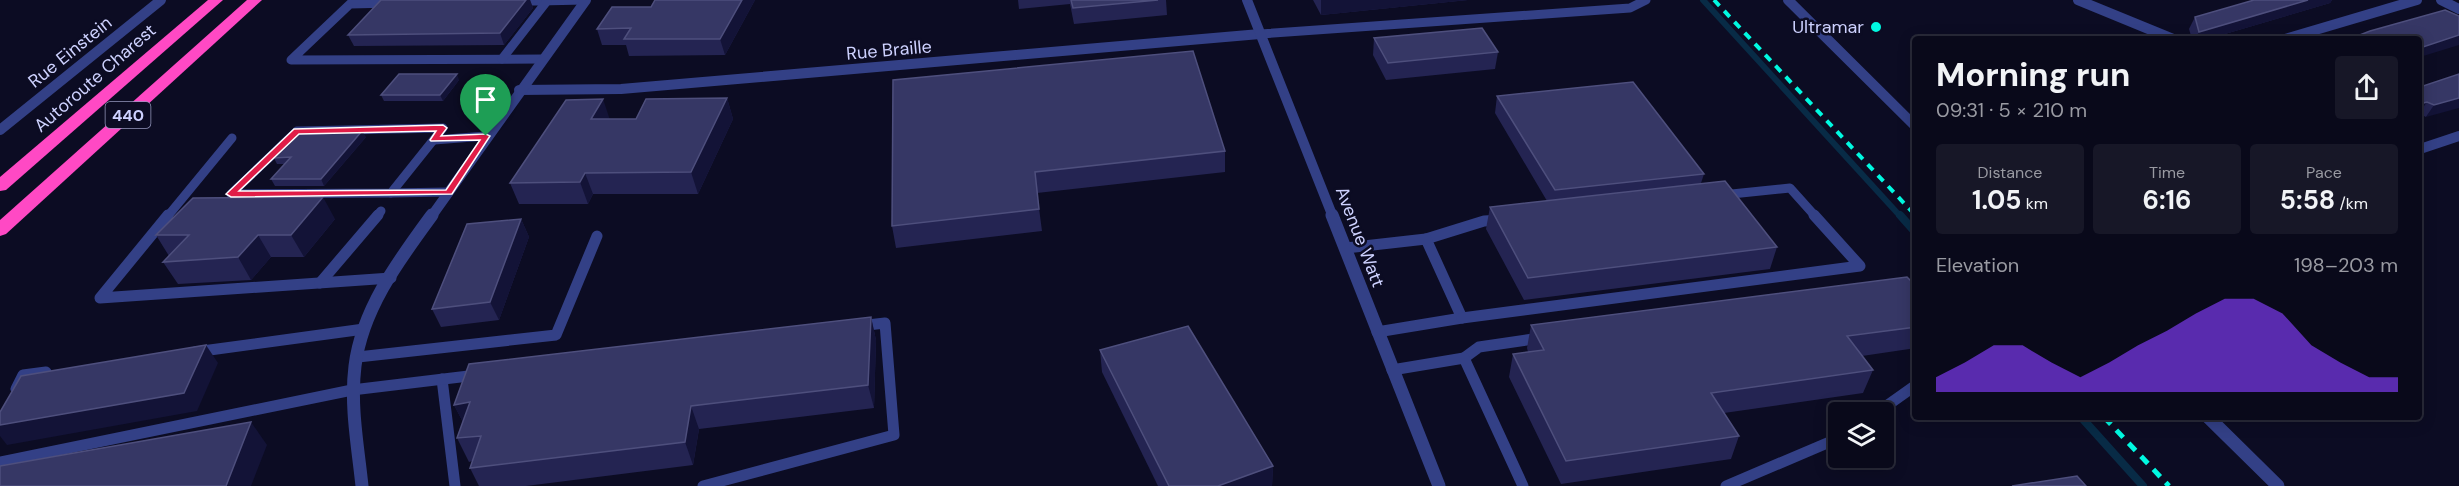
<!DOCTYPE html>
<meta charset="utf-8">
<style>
:root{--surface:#09091a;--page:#171727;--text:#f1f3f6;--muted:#999aa2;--line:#292a39;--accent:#7c3aed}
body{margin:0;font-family:"DM Sans",sans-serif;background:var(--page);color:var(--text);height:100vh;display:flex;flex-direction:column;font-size:22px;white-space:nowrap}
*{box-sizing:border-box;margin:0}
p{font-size:20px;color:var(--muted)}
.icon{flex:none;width:33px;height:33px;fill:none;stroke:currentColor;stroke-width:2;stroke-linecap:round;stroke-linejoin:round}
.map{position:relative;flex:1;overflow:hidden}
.side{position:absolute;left:1912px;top:36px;width:510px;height:384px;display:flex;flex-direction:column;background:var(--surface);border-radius:6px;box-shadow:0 3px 15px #0003,0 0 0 2px var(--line)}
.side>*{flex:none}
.tools{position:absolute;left:1828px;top:402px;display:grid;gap:12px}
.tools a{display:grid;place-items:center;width:66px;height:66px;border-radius:6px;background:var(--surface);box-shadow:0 3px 15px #0003,0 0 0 2px var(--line);font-size:30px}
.pin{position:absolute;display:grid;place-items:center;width:51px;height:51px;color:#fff;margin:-62px -26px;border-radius:50% 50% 50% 0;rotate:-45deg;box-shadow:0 0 6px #0007}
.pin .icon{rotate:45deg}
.round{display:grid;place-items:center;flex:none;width:63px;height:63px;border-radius:6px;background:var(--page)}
.summary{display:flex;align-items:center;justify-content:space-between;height:102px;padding:0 24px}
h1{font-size:33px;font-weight:700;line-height:45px}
.metrics{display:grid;grid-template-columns:repeat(3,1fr);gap:9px;height:102px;padding:6px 24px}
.metrics div{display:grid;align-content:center;border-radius:6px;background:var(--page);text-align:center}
.metrics b{font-size:26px;font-weight:700}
.metrics small{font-size:16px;font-weight:400}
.metrics p{font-size:16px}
.chart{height:168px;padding:12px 24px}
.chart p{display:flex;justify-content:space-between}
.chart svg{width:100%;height:108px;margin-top:6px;fill:var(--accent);opacity:.7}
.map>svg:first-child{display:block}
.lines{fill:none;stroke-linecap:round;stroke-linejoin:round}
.stream-far1{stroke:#082b46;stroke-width:6}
.stream{stroke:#082b46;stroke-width:8}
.service-far1{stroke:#334086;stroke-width:9}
.service{stroke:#334086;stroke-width:11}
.minor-far1{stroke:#334086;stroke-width:10}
.minor{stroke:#334086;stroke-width:13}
.tertiary-far1{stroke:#334086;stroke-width:10}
.tertiary{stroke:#334086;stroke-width:13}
.motorway{fill:#ff49c4;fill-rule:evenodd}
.rail-far1{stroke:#00f9e1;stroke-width:4;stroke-dasharray:8 7;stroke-linecap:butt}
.rail{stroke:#00f9e1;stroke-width:5;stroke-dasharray:10 8;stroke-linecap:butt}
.wall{fill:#242452}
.shaded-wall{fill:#131337}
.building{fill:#363765;stroke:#4e4f7d;stroke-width:1.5}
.route{fill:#e11d48;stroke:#fff;stroke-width:1.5;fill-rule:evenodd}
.poi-dot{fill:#00f9e1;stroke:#0c0c23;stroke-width:2}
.labels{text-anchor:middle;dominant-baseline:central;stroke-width:5;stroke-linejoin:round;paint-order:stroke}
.shield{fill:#0c0c23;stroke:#9497bd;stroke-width:1.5}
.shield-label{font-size:16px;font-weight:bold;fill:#ced2ff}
.poi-label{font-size:18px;fill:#ced2ff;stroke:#0c0c23;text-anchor:end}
.street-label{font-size:18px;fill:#ced2ff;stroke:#0c0c23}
</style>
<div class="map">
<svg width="2459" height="486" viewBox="0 0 2459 486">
<rect width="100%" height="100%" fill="#0c0c23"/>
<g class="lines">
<path class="stream-far1" d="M1703 0 1901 217"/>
<g class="stream">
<path d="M1900 215 1916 233"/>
<path d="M2081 417 2143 486"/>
</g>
<g class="service-far1">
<path d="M516 1H537"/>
<path d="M539 1 585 0"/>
<path d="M392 3 350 4 291 60 542 59"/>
<path d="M1260 34 1630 8 1646 0"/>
<path d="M502 59 547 1"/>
<path d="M443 128 391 193 231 194 297 131Z"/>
<path d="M434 140 486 136"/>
<path d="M391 193 448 192"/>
<path d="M1722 195 1790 188 1816 217"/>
<path d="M167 217 232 138"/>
<path d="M376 217 381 211"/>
</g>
<g class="service">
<path d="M168 215 100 298 391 278"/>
<path d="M1426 239 1484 221 1501 220"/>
<path d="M1346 248 1426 239 1462 318 1377 332"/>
<path d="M320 283 378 215"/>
<path d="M1462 318 1860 266 1814 215"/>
<path d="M195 352 364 329"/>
<path d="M358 357 556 335 597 236"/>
<path d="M1464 358 1479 347 1540 338"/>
<path d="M1392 370 1464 358 1523 486"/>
<path d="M442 379 455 486"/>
<path d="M16 389 23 375 46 372"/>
<path d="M1878 412 1916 385"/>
<path d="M0 462 352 390 477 375"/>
<path d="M703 486 894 435 885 323 859 326"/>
<path d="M1726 486 1839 438"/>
</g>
<g class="minor-far1">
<path d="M2078 0 2173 39"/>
<path d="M2441 0 2459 9"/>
<path d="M2285 39 2417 0"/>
<path d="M519 90 621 89 1260 34"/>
<path d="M0 130 161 0"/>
<path d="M2420 149 2459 136"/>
<path d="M431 217 586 0"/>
</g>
<path class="minor" d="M362 486C358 447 350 406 355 366 362 309 399 260 432 215"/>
<g class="tertiary-far1">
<path d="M1247 0 1333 217"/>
<path d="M1788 0 1916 127"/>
</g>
<g class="tertiary">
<path d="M1332 215 1439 486"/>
<path d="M2208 417 2278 486"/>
</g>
<g class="motorway">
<path d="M208 0H223L6 190 0 191V177Z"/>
<path d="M247 0H262L6 234 0 236V220Z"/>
</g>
<path class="rail-far1" d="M1714 0 1916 216"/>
<path class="rail" d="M2104 417 2169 486"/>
</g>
<g class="wall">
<path d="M526 0H530L533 8 504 45 354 46 348 35Z"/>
<path d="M755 0 725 55 629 56 626 45H602L597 29Z"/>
<path d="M1018 0H1166L1167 15 1074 24 1070 4 1019 9Z"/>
<path d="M1313 0H1468L1321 15Z"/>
<path d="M2254 0H2332L2330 3 2208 39H2192L2189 29 2195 17Z"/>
<path d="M1374 38 1498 52 1495 69 1386 80 1373 55Z"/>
<path d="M1193 51 1225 151V172L1037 193 1042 231 896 248 892 226Z"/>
<path d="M2459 74 2426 117 2420 114V87Z"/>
<path d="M459 80 443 101H384L381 95Z"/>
<path d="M1497 96 1704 174 1701 183 1777 247 1770 269 1524 300 1486 229 1490 207 1547 201 1495 113Z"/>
<path d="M727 98 733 119 698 194H593L588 204H519L510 183 610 119H636Z"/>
<path d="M366 137 324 186H275L271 179 285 164H277L274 158Z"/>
<path d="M335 219 304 257H271L251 280 178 284 163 262 169 256 156 235Z"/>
<path d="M521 219 529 237 499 320 441 327 432 309Z"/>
<path d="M1916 286V348L1862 356 1873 370 1863 393 1724 413 1739 436 1731 459 1561 484 1509 377 1513 354 1528 352 1527 348 1531 325Z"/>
<path d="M871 317 876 340 874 408 699 429 693 465 526 486H479L470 468 472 461 469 462 457 438 463 422 454 405Z"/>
<path d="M1100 350 1273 466 1272 486H1158L1102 372Z"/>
</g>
<g class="shaded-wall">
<path d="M526 0H530L533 8 504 45 500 33Z"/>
<path d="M742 0H755L725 55 720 39Z"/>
<path d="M1321 0H1468L1321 15Z"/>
<path d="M2308 0H2332L2330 3 2208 39H2195L2199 32Z"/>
<path d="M2459 35V45L2420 57V48Z"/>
<path d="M457 74 459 80 443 101 440 95Z"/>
<path d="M727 98 733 119 698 194 691 172Z"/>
<path d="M2459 98V108L2426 117 2434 105Z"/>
<path d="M603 99 610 120 591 119Z"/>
<path d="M2427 102 2420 112V104Z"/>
<path d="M362 131 366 137 324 186 321 179Z"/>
<path d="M585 173 593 194 588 204 580 182Z"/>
<path d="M323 197 335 219 304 257 291 235Z"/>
<path d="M521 219 529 237 499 320 490 302Z"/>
<path d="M258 235 271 257 251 280 238 257Z"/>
<path d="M871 317 876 340 874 408 868 385Z"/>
<path d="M206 345 218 363 197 411 7 445 0 436V425Z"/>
<path d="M470 402 466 428 454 405Z"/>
<path d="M691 406 699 429 693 465 685 442Z"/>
<path d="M251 422 267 445 251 486H226Z"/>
<path d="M1273 466 1272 486H1218Z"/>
</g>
<g class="building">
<path d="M381 0H526L500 33 348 35Z"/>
<path d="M655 0H742L720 39H624L631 28 597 29 612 7H651Z"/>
<path d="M1071 0H1158L1073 8Z"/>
<path d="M2254 0H2308L2199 32 2195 17Z"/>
<path d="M2445 10 2459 16V35L2420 48V39H2356L2359 38 2357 36 2370 31Z"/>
<path d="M1482 28 1498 52 1388 63 1374 38Z"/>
<path d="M1193 51 1225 151 1035 172 1039 209 892 226 893 80Z"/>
<path d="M399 74H457L440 95H381Z"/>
<path d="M2459 74V98L2434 105 2427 102 2420 104V87Z"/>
<path d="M1633 82 1704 174 1555 190 1497 96Z"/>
<path d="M727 98 691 172 585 173 580 182 510 183 566 100 603 99 591 119H636L646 99Z"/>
<path d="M298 131H362L321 179H271L291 157 274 158Z"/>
<path d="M1725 181 1777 247 1528 278 1490 207Z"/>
<path d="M323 197 291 235H258L238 257 163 262 189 235H156L193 198Z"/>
<path d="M521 219 490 302 432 309 467 224Z"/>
<path d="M1907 277 1916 286V327L1847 336 1873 370 1711 393 1739 436 1566 461 1513 354 1544 350 1531 325Z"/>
<path d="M871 317 868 385 691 406 685 442 470 468 481 436 457 438 470 402 454 405 469 364Z"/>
<path d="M1188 326 1273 466 1218 486H1169L1100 350Z"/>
<path d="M206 345 184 393 0 425V412L21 376Z"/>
<path d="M251 422 226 486H0V466Z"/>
<path d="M2077 476 2086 486H2012Z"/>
</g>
<path class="route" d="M443 125 447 128 441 136 486 134 490 136 452 194 231 197 226 194 294 129ZM436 131 430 140 431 141 480 140 446 190 239 191 299 134Z"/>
<circle class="poi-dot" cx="1876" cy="27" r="6"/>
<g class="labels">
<rect class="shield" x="105.5" y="102" width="45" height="26" rx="4.5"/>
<g class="shield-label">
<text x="128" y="115">440</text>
</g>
<g class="poi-label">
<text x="1864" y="27">Ultramar</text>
</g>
<g class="street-label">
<text transform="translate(889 50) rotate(-5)">Rue Braille</text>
<text transform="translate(70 52) rotate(-39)">Rue Einstein</text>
<text transform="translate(95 78) rotate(-41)">Autoroute Charest</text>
<text transform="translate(1360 237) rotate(69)">Avenue Watt</text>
</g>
</g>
</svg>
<div class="tools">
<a><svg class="icon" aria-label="layers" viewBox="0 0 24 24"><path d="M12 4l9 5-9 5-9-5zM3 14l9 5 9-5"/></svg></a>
</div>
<div class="pin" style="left:486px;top:136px;background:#1e9e55"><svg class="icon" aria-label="arrive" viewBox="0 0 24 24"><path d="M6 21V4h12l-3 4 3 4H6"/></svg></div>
<section class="side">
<div class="summary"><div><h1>Morning run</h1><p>09:31 · 5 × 210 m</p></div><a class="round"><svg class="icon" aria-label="share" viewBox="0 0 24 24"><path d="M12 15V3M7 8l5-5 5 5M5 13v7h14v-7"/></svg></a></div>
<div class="metrics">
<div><p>Distance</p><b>1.05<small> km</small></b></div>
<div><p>Time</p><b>6:16</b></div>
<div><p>Pace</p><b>5:58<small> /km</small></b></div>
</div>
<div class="chart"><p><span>Elevation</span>198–203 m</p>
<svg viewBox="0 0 160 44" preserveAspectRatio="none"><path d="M0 44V38L10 32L20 25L30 25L40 32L50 38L60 32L70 25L80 19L90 12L100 6L110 6L120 12L130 25L140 32L150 38L160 38V44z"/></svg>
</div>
</section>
</div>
